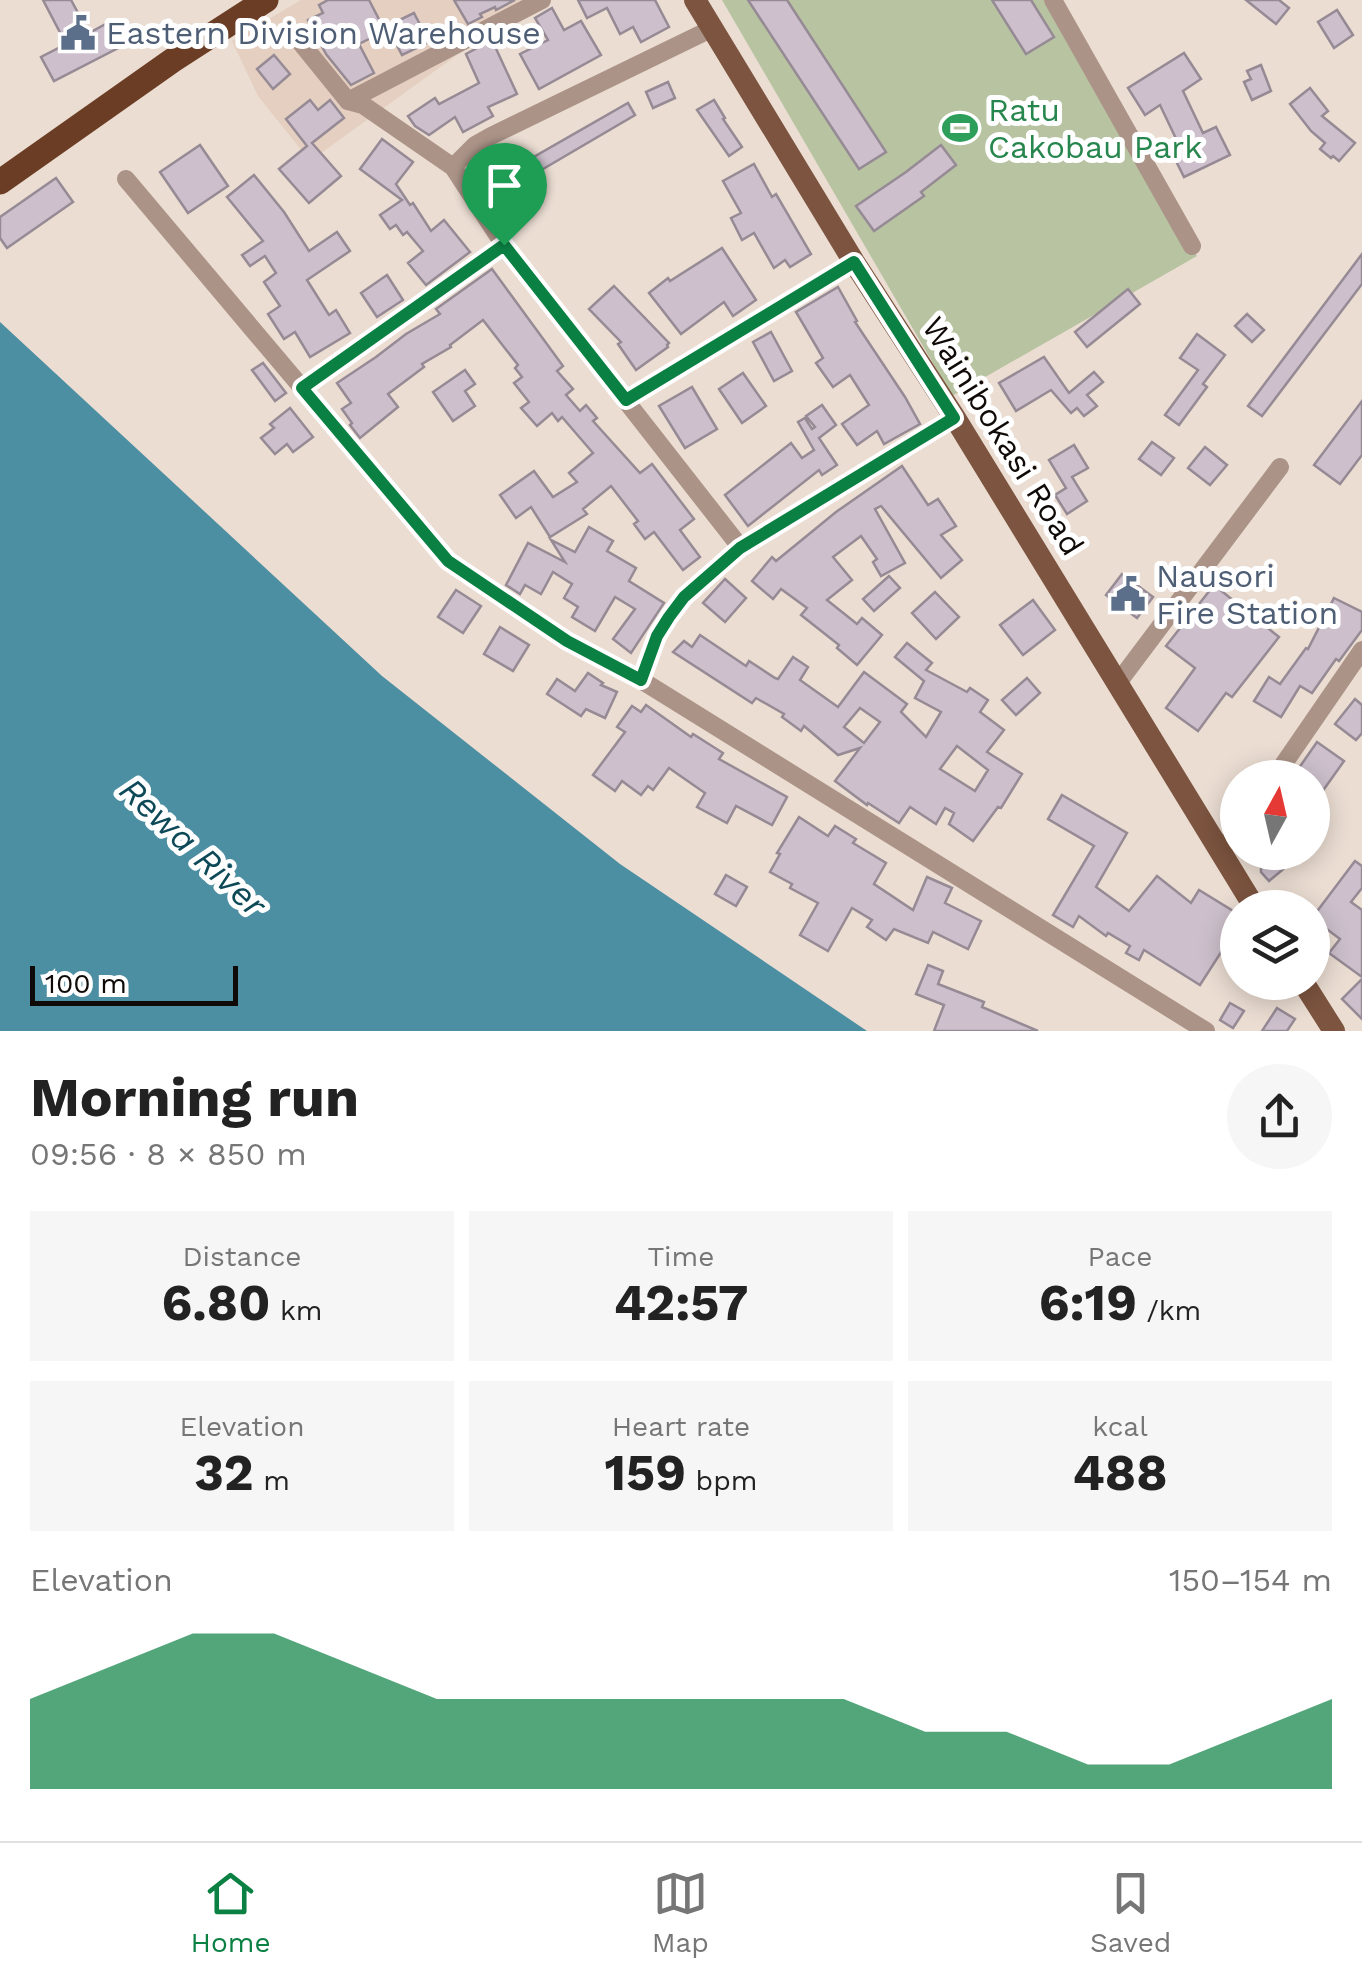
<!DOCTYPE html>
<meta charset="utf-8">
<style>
:root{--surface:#fff;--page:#f6f6f6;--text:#222;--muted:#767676;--line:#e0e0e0;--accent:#0b8043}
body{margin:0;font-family:"Work Sans",sans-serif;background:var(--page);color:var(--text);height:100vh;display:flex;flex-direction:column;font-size:38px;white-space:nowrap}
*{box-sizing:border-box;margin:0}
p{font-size:32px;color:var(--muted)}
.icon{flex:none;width:55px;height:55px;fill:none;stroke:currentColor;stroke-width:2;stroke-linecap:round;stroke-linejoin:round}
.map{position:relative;height:1031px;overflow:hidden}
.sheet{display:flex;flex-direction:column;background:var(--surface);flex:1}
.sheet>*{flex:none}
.needle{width:65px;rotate:8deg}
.tools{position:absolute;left:1220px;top:760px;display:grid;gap:20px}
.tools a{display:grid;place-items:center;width:110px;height:110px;border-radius:50%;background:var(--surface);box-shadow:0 5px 25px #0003;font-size:50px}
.scale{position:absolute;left:30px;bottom:25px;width:208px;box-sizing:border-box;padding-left:10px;border:5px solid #0f0a07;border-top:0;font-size:28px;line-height:35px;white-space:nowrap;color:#0f0a07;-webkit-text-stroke:8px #fff;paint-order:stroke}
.pin{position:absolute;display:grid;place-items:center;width:85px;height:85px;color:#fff;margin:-102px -42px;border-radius:50% 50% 50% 0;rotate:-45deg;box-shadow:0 0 10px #0007}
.pin .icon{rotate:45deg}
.round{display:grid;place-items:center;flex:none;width:105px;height:105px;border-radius:52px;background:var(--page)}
.summary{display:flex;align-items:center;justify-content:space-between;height:170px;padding:0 30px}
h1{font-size:55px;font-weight:700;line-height:75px}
.metrics{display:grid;grid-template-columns:repeat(3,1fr);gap:15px;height:170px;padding:10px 30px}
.metrics div{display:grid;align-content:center;border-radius:0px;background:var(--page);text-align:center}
.metrics b{font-size:50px;font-weight:700}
.metrics small{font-size:28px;font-weight:400}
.metrics p{font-size:28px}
.chart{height:280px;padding:20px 30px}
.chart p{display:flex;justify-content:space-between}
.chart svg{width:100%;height:180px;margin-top:10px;fill:var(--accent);opacity:.7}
.menu{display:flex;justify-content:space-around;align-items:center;height:140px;border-top:2px solid var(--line);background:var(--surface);font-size:28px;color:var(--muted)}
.menu a{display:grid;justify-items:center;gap:5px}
.menu .selected{color:var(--accent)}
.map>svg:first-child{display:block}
.built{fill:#e4cfc0}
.green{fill:#b8c3a2}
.water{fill:#4c8ea2}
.building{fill:#cdc0cc;stroke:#968a95;stroke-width:2.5;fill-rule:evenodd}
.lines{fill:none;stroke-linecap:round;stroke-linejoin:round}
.minor{stroke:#ab9387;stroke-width:18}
.major{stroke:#7c543f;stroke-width:22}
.highway{stroke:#6a3d24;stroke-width:25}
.route-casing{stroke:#fff;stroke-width:20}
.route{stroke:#0b8043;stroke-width:12}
.labels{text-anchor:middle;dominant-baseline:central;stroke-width:10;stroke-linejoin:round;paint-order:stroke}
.service-label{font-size:32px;fill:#4e5e75;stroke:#fff;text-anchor:start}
.leisure-label{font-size:32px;fill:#27864d;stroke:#fff;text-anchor:start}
.street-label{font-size:32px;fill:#0f0a07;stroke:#fff}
.water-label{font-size:35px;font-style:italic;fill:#0e4958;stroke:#fff}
</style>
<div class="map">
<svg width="1362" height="1031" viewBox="0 0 1362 1031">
<rect width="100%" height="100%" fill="#ebddd2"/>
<path class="built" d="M301 0H550L464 50 310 161 258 96 232 41Z"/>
<path class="green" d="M722 0H1048L1197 256 952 396Z"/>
<path class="water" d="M0 322 382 676 620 864 867 1031H0Z"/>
<g class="building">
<path d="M43 0H71L89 33 113 20 126 44 54 81 41 57 66 44Z"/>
<path d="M328 0H369L385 31 359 44 374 73 351 85 326 54 308 20 323 13 319 5Z"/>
<path d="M454 0H515L496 10 495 7 480 14 482 17 468 24Z"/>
<path d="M578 0H655L669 27 641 42 633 27 620 34 607 8 587 18Z"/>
<path d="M748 0H787L886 152 859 169Z"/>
<path d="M992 0H1031L1054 37 1026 54Z"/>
<path d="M1246 0H1279L1289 8 1276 24Z"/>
<path d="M552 8 564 30 581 21 601 55 539 89 520 54 548 40 535 18Z"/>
<path d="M1337 10 1353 35 1334 48 1318 22Z"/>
<path d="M414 13 429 42 402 55 387 26Z"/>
<path d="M492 40 517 94 488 107 493 116 463 132 455 117 429 135 415 126 408 116 435 98 439 104 479 83 466 54Z"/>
<path d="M1184 53 1201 79 1183 91 1203 133 1216 127 1230 155 1184 177 1170 149 1179 145 1160 105 1145 115 1128 88Z"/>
<path d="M274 55 290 74 273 89 257 69Z"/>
<path d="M1261 65 1271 91 1252 100 1244 82 1251 79 1247 71Z"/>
<path d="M668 82 675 98 653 108 646 92Z"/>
<path d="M1310 88 1328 111 1322 116 1355 143 1339 161 1333 156 1331 158 1320 149 1325 143 1311 131 1290 104Z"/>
<path d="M310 100 318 110 330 100 344 118 312 143 341 176 309 203 279 169 307 146 286 119Z"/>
<path d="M714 100 725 118 723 119 742 147 729 156 697 110Z"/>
<path d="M628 103 635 115 526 179 530 184 525 188 530 193 523 199 528 205 509 220 483 188 513 163 516 167Z"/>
<path d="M382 139 413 162 396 184 410 205 413 203 431 231 444 220 470 252 426 285 408 263 423 251 407 232 403 235 396 225 390 229 380 215 402 200 360 169Z"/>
<path d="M200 145 228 186 188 213 160 172Z"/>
<path d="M941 145 956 165 921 192 924 196 874 231 856 206 906 172Z"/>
<path d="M754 164 772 197 776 194 811 254 790 267 785 260 774 268 754 233 742 240 731 218 741 213 723 181Z"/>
<path d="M254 175 284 212 309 251 337 232 350 251 307 280 329 315 336 310 350 333 310 357 295 332 284 339 268 314 280 306 264 282 276 273 265 256 250 266 242 255 263 241 227 197Z"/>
<path d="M56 178 73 202 7 248 0 238V217Z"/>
<path d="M722 248 756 300 733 316 724 302 681 334 649 293 668 278 670 281Z"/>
<path d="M1362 254V284L1262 416 1248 406Z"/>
<path d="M492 269 563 366 557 371 573 389 566 395 580 411 586 405 597 418 593 421 640 473 652 464 694 519 680 530 700 557 683 570 654 532 645 539 634 524 638 521 611 486 583 509 587 514 550 537 531 507 516 518 500 495 534 471 553 497 577 482 569 473 593 453 562 417 558 421 552 413 537 426 521 408 529 402 514 383 522 377 515 368 518 365 483 320 450 345 451 347 422 364 424 367 388 394 398 407 360 438 350 425 352 423 342 409 351 403 337 383 376 357 406 334 440 314 436 309Z"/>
<path d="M387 275 403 300 377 317 361 293Z"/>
<path d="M614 286 669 343 667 345 668 347 636 370 618 344 621 342 589 309Z"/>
<path d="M838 287 857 321 855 322 905 397 920 424 884 444 877 431 857 445 842 424 869 405 850 375 833 387 816 363 823 358 796 312Z"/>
<path d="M1128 289 1140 304 1087 347 1075 332Z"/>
<path d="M1247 314 1264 330 1252 342 1235 326Z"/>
<path d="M771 332 792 371 774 381 753 342Z"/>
<path d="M1197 334 1225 355 1203 384 1207 387 1179 425 1165 415 1198 370 1180 358Z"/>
<path d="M1044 357 1069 393 1094 372 1103 382 1087 395 1097 406 1084 416 1077 408 1071 413 1051 390 1016 411 999 383Z"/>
<path d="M263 363 286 393 275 401 252 370Z"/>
<path d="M465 370 475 384 465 391 475 406 453 421 433 392Z"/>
<path d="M743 373 766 406 742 423 719 389Z"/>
<path d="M692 387 717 429 685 448 659 406Z"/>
<path d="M1362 401V455L1340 484 1314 465Z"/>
<path d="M822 405 836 425 819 438 837 465 822 475 819 470 748 526 725 495 791 443 802 458 814 450 798 422 805 418 812 429 815 427 806 416Z"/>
<path d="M290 408 313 437 293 452 287 444 275 454 261 438 274 428 270 424Z"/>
<path d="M1152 442 1174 458 1161 475 1139 459Z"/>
<path d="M1074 445 1088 468 1072 477 1087 501 1067 514 1055 495 1066 488 1049 460Z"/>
<path d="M1205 447 1227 465 1210 485 1188 468Z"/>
<path d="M902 466 928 505 938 499 956 526 941 535 962 560 941 578 881 506 875 509 905 563 881 576 873 562 877 559 861 536 833 557 852 580 827 600 857 624 862 618 882 635 857 665 837 648 839 645 801 615 807 608 781 589 773 599 752 581 772 557 776 561 836 512Z"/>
<path d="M589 527 613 541 607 551 636 568 629 581 664 603 631 653 613 639 635 609 615 597 595 631 572 617 578 607 564 598 572 584 553 572 541 594 525 585 520 594 506 585 528 543 565 562 551 540 575 552Z"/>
<path d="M1122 574 1153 597 1137 618 1106 595Z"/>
<path d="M889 576 900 588 874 611 863 599Z"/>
<path d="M725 579 746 598 725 622 703 603Z"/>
<path d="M1214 585 1279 637 1232 697 1226 693 1198 731 1166 708 1195 668 1166 646Z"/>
<path d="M456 590 481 606 463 633 438 617Z"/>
<path d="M935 592 959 617 936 639 912 613Z"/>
<path d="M1334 598 1362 612V630L1339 661 1336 659 1312 693 1300 686 1281 717 1254 701 1269 677 1280 684 1306 648 1308 649Z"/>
<path d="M1033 600 1055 630 1023 655 1000 625Z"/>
<path d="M500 627 529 645 513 671 484 654Z"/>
<path d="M700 635 746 666 749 661 775 678 778 679 793 657 808 667 800 680 838 707 864 672 907 704 901 712 926 737 941 712 915 698 924 681 895 657 907 643 932 663 926 670 967 692 970 688 988 700 980 712 1004 730 987 752 1022 774 1001 808 998 807 973 841 949 824 954 813 945 808 936 824 910 807 899 823 868 803 867 805 835 781 860 748 838 755 804 726 801 731 782 717 784 714 756 698 752 703 673 652 684 641 692 647ZM860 708 880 722 864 743 844 727ZM957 746 988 770 975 791 940 769Z"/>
<path d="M588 673 603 683 601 685 617 692 605 718 586 709 581 716 547 694 557 679 575 691Z"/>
<path d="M1027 678 1040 693 1016 715 1002 700Z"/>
<path d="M1355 699 1362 705V733L1356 740 1335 724Z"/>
<path d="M646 705 691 737 693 734 723 753 719 759 787 797 772 825 736 806 727 823 697 807 705 793 669 768 653 790 648 786 641 795 622 781 615 791 593 775 625 732 617 727 632 706 641 712Z"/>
<path d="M1317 742 1344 761 1312 806V778H1292Z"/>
<path d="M1062 795 1127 833 1096 887 1129 911 1157 876 1191 903 1199 890 1238 914V926L1200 985 1144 950 1139 960 1126 953 1130 946 1108 933 1106 936 1079 916 1073 927 1053 915 1094 846 1048 819Z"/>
<path d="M799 817 828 836 835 826 856 839 853 843 886 863 874 884 913 910 927 877 952 888 945 903 981 921 968 949 933 932 928 943 894 929 886 940 867 927 872 920 852 908 828 951 800 935 818 903 790 888 792 884 770 872 780 854 777 853Z"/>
<path d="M1277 854 1287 866 1269 881 1261 872V868Z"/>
<path d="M1355 861 1362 866V888L1351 902 1362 910V977L1329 953 1340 939 1312 918Z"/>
<path d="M726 875 747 887 736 906 715 894Z"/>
<path d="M928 965 943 971 938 984 984 1002 982 1007 1038 1031H934L944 1005 916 994Z"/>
<path d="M1362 979V1019L1342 999Z"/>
<path d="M1230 1003 1244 1011 1233 1028 1220 1020Z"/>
<path d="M1277 1008 1295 1019 1287 1031H1262Z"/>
</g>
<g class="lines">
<g class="minor">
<path d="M1053 0 1192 246"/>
<path d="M301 43 348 101 363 105 453 167 504 245 741 548"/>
<path d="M348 101 542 0"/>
<path d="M453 167 475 145 491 136 711 29"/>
<path d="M126 179 448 561 567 641 641 680 1206 1031"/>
<path d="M302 388 504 245"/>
<path d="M626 400 854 262"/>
<path d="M641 680 657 636 669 617 684 597 741 548 955 418"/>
<path d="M1117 684 1280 467"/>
<path d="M1274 778 1362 650"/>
<path d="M1220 853 1238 829"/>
</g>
<g class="major">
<path d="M695 0 854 262 955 418 1255 908"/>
<path d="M1303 982 1334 1031"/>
</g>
<path class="highway" d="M0 182 173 60 266 0"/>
</g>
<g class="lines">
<defs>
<path id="route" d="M504 245 626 400 854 262 954 418 740 548 684 597 669 617 657 636 641 680 567 641 448 561 302 388Z"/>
</defs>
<use href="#route" class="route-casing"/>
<use href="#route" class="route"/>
</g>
<defs>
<symbol id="civic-bare" viewBox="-9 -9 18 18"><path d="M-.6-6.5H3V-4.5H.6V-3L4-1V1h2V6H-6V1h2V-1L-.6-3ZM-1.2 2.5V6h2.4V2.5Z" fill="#5c6f8a" stroke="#fff" stroke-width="2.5" paint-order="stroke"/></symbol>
<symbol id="stadium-bare" viewBox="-9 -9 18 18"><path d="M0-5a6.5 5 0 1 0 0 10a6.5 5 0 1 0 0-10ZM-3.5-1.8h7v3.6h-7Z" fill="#2e9e5b" stroke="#fff" stroke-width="2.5" paint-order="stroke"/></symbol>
</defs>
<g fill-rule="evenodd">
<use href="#civic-bare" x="53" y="8" width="50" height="50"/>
<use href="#stadium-bare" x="935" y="103" width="50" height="50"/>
<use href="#civic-bare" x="1103" y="569" width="50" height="50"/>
</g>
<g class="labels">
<g class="service-label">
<text x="106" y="33">Eastern Division Warehouse</text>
<text x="1156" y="576">Nausori<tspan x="1156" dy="37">Fire Station</tspan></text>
</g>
<g class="leisure-label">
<text x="988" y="110">Ratu<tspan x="988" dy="37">Cakobau Park</tspan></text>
</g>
<g class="street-label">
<text transform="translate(1003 436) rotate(58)">Wainibokasi Road</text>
</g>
<g class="water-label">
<text transform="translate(193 847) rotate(43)">Rewa River</text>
</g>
</g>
</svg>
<div class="tools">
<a><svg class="needle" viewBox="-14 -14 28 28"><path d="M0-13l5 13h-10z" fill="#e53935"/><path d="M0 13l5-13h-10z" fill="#767676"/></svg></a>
<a><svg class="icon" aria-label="layers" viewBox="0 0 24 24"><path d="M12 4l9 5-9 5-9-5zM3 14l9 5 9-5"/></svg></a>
</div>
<div class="scale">100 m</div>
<div class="pin" style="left:504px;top:245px;background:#1e9e55"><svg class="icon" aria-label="arrive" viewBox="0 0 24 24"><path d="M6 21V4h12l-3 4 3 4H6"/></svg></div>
</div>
<section class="sheet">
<div class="summary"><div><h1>Morning run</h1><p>09:56 · 8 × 850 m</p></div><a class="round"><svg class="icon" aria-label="share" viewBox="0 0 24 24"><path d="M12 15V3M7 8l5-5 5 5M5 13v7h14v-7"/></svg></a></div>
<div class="metrics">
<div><p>Distance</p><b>6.80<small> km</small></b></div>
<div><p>Time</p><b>42:57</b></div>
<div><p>Pace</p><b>6:19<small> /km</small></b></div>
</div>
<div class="metrics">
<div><p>Elevation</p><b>32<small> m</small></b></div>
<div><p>Heart rate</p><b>159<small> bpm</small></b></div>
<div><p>kcal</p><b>488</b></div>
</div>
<div class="chart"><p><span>Elevation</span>150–154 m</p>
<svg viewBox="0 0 160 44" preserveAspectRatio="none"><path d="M0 44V22L10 14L20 6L30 6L40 14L50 22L60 22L70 22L80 22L90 22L100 22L110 30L120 30L130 38L140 38L150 30L160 22V44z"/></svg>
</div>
</section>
<nav class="menu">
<a class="selected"><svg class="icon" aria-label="home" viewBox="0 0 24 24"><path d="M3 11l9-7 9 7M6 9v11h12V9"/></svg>Home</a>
<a><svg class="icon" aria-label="map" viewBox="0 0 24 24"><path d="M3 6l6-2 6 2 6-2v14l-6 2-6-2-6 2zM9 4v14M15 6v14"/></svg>Map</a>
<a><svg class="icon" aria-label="saved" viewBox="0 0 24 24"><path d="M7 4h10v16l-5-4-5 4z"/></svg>Saved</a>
</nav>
